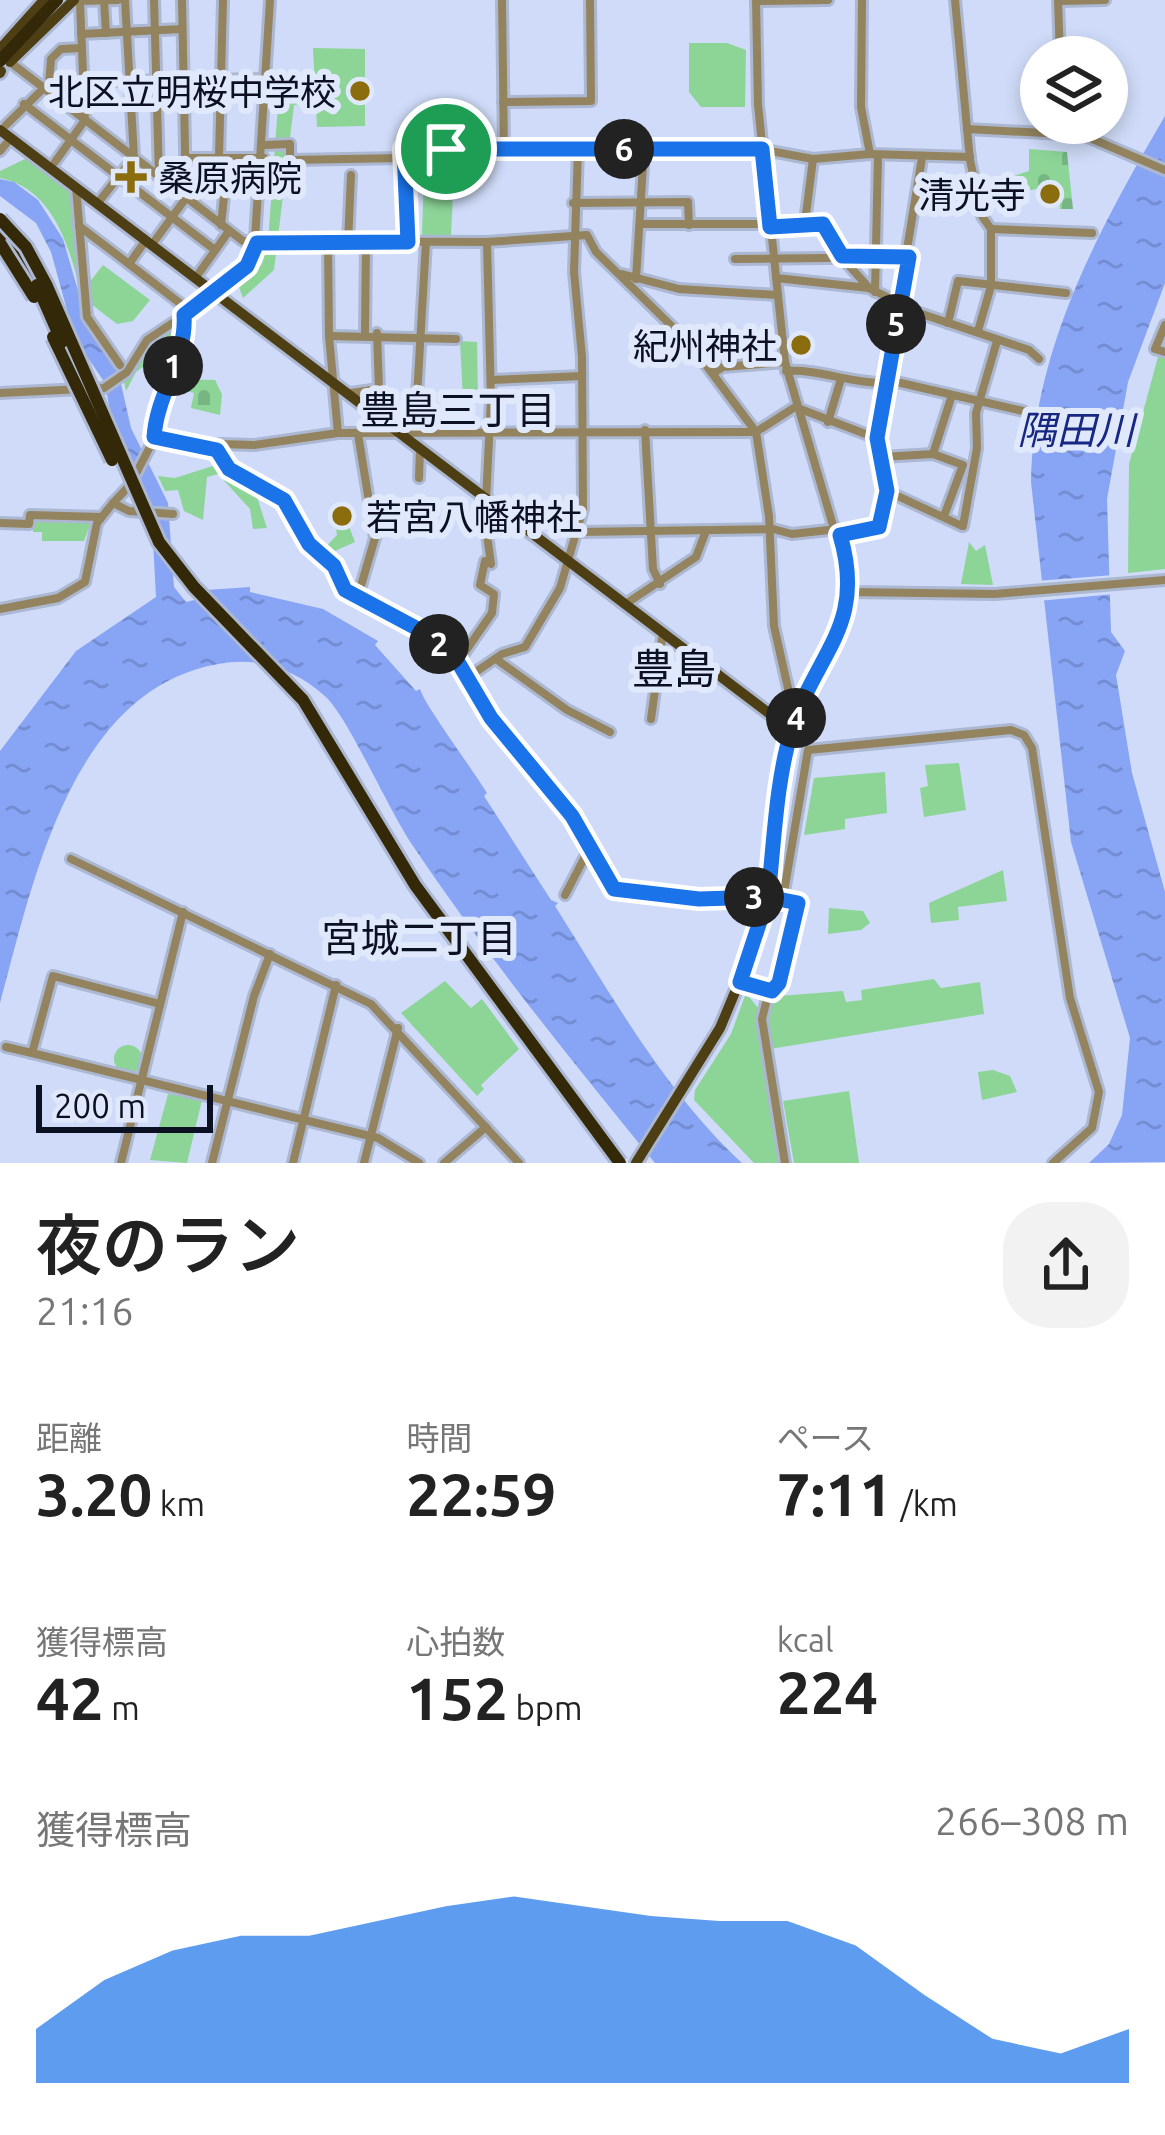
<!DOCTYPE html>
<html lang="ja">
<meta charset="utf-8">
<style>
:root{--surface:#fff;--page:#f2f2f2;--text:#222;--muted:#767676;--accent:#1a73e8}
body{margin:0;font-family:Ubuntu,"Noto Sans JP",sans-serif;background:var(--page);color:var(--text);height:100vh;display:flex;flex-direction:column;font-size:45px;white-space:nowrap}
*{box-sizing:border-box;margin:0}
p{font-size:39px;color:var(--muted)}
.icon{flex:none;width:66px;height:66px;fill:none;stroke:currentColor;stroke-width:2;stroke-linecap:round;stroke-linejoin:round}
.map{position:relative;height:1163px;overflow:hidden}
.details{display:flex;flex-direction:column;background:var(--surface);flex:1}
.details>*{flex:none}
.tools{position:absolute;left:1020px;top:36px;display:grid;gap:24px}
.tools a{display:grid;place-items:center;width:108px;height:108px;border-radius:50%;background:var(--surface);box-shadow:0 6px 18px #0003;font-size:60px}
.scale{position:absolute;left:36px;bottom:30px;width:177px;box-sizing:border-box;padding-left:12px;border:6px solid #0b1122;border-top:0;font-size:33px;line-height:42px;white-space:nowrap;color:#0b1122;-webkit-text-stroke:9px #e0e8fc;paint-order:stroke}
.pin{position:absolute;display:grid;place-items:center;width:102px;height:102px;color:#fff;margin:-51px;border:6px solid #fff;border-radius:50%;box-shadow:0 3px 12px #0007}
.km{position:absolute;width:60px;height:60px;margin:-30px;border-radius:50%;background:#222;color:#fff;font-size:33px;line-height:60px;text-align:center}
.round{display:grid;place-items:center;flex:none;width:126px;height:126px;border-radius:48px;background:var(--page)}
.head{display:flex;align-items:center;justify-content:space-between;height:204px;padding:0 36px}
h1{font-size:66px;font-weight:600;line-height:90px}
.metrics{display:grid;grid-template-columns:repeat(3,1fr);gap:18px;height:204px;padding:12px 36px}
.metrics div{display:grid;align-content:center}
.metrics b{font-size:60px;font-weight:600}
.metrics small{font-size:33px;font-weight:400}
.metrics p{font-size:33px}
.chart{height:336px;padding:24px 36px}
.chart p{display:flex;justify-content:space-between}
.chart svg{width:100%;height:216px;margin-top:12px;fill:var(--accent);opacity:.7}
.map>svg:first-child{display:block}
.cemetery{fill:url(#cemetery-stones)}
.park{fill:#8cd597}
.water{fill:url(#water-ripples)}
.pier{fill:#cfdbf8}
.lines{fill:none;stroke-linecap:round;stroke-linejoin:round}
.minor-casing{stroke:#acb7d1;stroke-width:14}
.major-casing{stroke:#acb7d1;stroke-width:16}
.highway-casing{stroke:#acb7d1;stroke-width:18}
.minor{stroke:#93845f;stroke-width:8}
.major{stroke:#4e3e14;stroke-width:10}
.highway{stroke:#332808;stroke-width:12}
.highway-bridge-casing{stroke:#acb7d1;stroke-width:18;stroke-linecap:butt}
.highway-bridge{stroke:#332808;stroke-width:12}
.route-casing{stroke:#fff;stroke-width:24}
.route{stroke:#1a73e8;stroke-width:15}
.poi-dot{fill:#8b6d0e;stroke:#e0e8fc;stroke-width:4.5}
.labels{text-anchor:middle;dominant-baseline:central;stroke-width:12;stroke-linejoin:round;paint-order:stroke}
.poi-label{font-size:36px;fill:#0b1122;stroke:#e0e8fc;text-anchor:end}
.neighbourhood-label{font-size:39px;fill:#0b1122;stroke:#e0e8fc}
.water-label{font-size:39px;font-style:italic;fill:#172782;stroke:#e0e8fc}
.quarter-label{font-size:42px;fill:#0b1122;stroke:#e0e8fc}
</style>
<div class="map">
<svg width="1165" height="1163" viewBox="0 0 1165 1163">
<defs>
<pattern id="cemetery-stones" width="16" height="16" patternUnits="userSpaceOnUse" patternTransform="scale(3)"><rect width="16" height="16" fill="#8cd597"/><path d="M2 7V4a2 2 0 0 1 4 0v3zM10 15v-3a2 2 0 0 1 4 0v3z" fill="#77b682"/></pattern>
<pattern id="water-ripples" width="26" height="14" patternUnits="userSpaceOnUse" patternTransform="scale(3)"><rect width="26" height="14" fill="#87a4f5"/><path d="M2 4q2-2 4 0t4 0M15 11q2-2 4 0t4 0" fill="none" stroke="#738cd2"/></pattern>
</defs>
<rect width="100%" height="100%" fill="#cfdbf8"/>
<g class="cemetery">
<path d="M1029 149 1067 152 1073 209H1060L1059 186 1008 193V178L1029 171Z"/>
<path d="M171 379 215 380 222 394 220 415 191 408 194 393 168 386Z"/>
</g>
<g class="park">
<path d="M689 43H727L746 50 745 107H701L689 92Z"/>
<path d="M313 48 365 49V126L317 127Z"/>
<path d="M280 78H311V103L294 105 274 270 243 298 239 287 262 264 268 242Z"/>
<path d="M27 158 73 194 86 316C74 265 61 190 0 178V171Z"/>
<path d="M424 174H454L451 235H422Z"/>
<path d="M103 265 150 300 133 321 117 324 91 304 88 284Z"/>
<path d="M178 328 182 339 136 372 126 391 124 381 151 343Z"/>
<path d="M460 341 477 342 478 400 463 399Z"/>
<path d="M1159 353 1165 354V569L1128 573 1129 464Z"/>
<path d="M219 464 255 491 267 528 253 529 250 509 218 474 207 477 203 520 184 511 178 490 165 491 158 476 175 478Z"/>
<path d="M342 509 355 542 326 555 322 551 337 535 334 512Z"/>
<path d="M33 518H89L91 522 84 541H42V532H33Z"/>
<path d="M969 542 976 551 985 545 993 585 961 584Z"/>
<path d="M959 763 966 810 924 817 920 788 928 786 925 765Z"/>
<path d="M885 772 887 813 845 819V829L804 835 814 778Z"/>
<path d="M1003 870 1007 901 958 907 959 920 931 923 929 903Z"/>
<path d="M829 908 863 911 870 923 861 930 828 934Z"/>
<path d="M934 979 941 988 980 982 984 1014 770 1049 768 1011 779 996 843 991 846 1002 862 1000 861 990Z"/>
<path d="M445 981 471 1008 482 999 519 1049 481 1085 484 1089 477 1096 401 1013Z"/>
<path d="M746 993 758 1008 782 1163H754L694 1100 695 1090 731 1034Z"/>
<circle cx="128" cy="1059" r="14"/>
<path d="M993 1070 1010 1076 1017 1092 982 1100 978 1072Z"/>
<path d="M849 1091 859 1163H794L783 1101Z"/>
<path d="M168 1094 202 1100 187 1163 150 1160Z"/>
</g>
<g class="water">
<path d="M1165 116V283L1128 382 1107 499 1111 632 1125 651 1116 675 1132 773 1165 892V1162L1089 1163 1109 1144 1122 1115 1130 1038 1071 842 1031 482C1033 349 1099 229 1165 116Z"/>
<path d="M0 179 14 182 38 200 63 239 88 325 119 375 131 428 168 503 174 587 186 602 207 597 206 590 250 587V592L323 609 378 641 375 645 416 691 420 689C424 704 473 770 487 793L484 796 551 900 558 903 555 906C611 994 665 1092 742 1163H655C571 1060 487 956 413 846 389 811 349 719 326 697 296 669 258 656 218 664 71 690 33 882 0 1003V751L76 651 156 597 151 503 112 423 105 383 75 339 51 252 36 223 0 196Z"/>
</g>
<path class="pier" d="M1114 575 1115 594 1038 601 1036 581Z"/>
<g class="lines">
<defs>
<g id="minor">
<path d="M154 0 159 176"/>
<path d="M502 0 504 150"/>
<path d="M756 0 758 105 785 362 849 580 838 638 791 730"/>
<path d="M862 0 861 107 870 154"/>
<path d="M955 0 970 160 982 216 991 229V286L978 331"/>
<path d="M1058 0 1060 57"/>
<path d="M78 1 118 0"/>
<path d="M104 1 106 33"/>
<path d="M756 1 828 0"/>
<path d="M1058 1 1105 0"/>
<path d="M81 34 182 29"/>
<path d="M10 62 243 241 487 242 587 235 596 252 691 345 756 432 769 516 774 626 792 706 801 708"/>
<path d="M49 84 51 59 61 49 82 48"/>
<path d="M503 102 591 101 590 0"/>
<path d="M24 104 215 250"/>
<path d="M6 125 50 82 268 79"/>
<path d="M967 129 1083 135 1165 170"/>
<path d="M265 145 290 144V160L402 158 404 149 754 148 813 159 870 154 970 157"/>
<path d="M0 151 11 138"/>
<path d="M185 158H264"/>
<path d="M219 158 223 0"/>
<path d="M404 158 408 242"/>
<path d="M55 162 85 120 80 3"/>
<path d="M76 187 87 317 120 365"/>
<path d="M573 203 688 202 689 225"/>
<path d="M97 204 134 157 125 0"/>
<path d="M805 222 813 159"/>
<path d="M642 224H823L830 244 869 288"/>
<path d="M221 225 228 158"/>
<path d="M79 226 129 264 146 240"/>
<path d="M991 229 1092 233"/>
<path d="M156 239 186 198 182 0"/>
<path d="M328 243 329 336 338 433 756 432"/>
<path d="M348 243 351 175"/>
<path d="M735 259 909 257"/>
<path d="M129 264 190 311"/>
<path d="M199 273 229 231"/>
<path d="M622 274 679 289 777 295"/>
<path d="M776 278 869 288 919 313 1029 350 1039 359"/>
<path d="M636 279 644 149"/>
<path d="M875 292 878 156"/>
<path d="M948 323 958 281 1066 293"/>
<path d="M1165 325 1155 349 1165 352"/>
<path d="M365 333 366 243"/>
<path d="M329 336 456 339"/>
<path d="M786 371C822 369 850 384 887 383"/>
<path d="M714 373 723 367 785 362"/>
<path d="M491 380 582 376"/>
<path d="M888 380 1023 411"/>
<path d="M0 393 104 388 127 372 147 340 207 300 254 255 270 0"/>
<path d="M351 393 379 389 377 333"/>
<path d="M828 422 840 382"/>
<path d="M645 430 653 569 660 584"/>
<path d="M415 431 426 242"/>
<path d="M756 432 795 407 876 438"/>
<path d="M358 434 375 538 358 596"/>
<path d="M154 437 217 450 229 469 284 500 309 544 335 566 345 590 418 629 458 662 491 718 572 816 610 886 699 899 757 897 798 903 777 988 764 991 740 982"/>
<path d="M217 450 220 444 254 445 338 433"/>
<path d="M933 454 952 395"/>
<path d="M882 457 933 454 963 465 944 516"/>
<path d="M419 478 420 449"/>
<path d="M887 491 962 526"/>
<path d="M173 514 129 511 113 503 130 485 153 441 162 388 185 339 184 317"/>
<path d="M0 523 29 524 30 515 101 517"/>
<path d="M963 526 977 448 976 413 997 341"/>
<path d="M578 532 773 529 792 534 838 529"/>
<path d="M840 535 877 530 887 491 876 438 922 158"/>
<path d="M849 592 995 594 1165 580"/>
<path d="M627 603 696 557 706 531"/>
<path d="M0 609 58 598 85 582 97 523 113 503"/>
<path d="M496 659 567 710 610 732"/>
<path d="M458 662 492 613 494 594 480 585 485 561 491 564 485 520 491 400 487 242"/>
<path d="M467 678 502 654 525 647 560 588 583 509 582 357 574 272 578 149"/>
<path d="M651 719 663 632"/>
<path d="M71 859 371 1004 519 1163"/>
<path d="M565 895 588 851"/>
<path d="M783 898 808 750 1011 730 1024 735 1032 748 1070 998 1099 1092 1092 1128 1053 1163"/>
<path d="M769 991 762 1019 785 1163"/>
<path d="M160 1004 53 976 32 1053 378 1138 419 1163"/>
<path d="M6 1047 32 1053"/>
<path d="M121 1163 183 912"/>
<path d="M212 1163 254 996 270 954"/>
<path d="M293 1163 336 985"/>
<path d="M364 1163 398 1028"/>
<path d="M444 1163 486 1127"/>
</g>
<g id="major">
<path d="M0 49 44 0"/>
<path d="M10 62 74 0"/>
<path d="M0 73 1 71"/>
<path d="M0 130 791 730 761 930 720 1028 636 1163"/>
</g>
<g id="highway">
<path d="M0 61 57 0"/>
<path d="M0 232 37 285"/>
</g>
</defs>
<use href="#minor" class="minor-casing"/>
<use href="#major" class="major-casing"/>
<use href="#highway" class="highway-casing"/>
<use href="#minor" class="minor"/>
<use href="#major" class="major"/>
<use href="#highway" class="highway"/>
<defs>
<g id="highway-bridge">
<path d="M0 219 26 247 46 284 159 542 194 587 303 700 415 885 620 1163"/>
<path d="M0 243 34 297"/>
<path d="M37 285 62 342"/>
<path d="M53 337 112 460"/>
</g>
</defs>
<use href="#highway-bridge" class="highway-bridge-casing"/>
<use href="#highway-bridge" class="highway-bridge"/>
</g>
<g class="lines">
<defs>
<path id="route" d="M446 149H404L408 242 257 243 247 266 184 315C187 358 157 393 154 437L217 450 229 469 284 500 309 544 334 566 345 590 418 629 458 662 491 718 572 816 614 889 699 899 768 897 740 982 772 991 779 983 798 903 768 897C774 844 776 780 792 729 816 652 867 626 840 535L879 527 887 491 877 438 909 257 842 256 823 224 770 227 762 149H446"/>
</defs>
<use href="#route" class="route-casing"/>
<use href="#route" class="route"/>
</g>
<g class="poi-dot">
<circle cx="360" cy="91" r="12"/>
<path d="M125 159h12v12h12v12h-12v12h-12v-12h-12v-12h12z"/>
<circle cx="1050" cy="194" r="12"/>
<circle cx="801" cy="345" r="12"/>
<circle cx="342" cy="516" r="12"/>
</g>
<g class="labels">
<g class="poi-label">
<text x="336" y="91">北区立明桜中学校</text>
<text x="158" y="177" text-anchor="start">桑原病院</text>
<text x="1026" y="194">清光寺</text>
<text x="777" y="345">紀州神社</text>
<text x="366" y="516" text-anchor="start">若宮八幡神社</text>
</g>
<g class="neighbourhood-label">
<text x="458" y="409">豊島三丁目</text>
<text x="419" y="937">宮城二丁目</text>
</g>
<g class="water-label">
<text x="1076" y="429">隅田川</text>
</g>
<g class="quarter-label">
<text x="674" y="668">豊島</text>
</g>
</g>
</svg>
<div class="tools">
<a><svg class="icon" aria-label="layers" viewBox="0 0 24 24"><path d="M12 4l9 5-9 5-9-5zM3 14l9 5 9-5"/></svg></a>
</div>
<div class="scale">200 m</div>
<div class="pin" style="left:446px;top:149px;background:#1e9e55"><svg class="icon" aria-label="arrive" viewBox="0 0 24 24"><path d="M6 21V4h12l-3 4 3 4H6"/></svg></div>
<b class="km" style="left:173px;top:366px">1</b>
<b class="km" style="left:439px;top:644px">2</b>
<b class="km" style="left:754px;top:897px">3</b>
<b class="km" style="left:796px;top:718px">4</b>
<b class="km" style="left:896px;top:324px">5</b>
<b class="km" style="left:624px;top:149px">6</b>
</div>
<section class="details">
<div class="head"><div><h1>夜のラン</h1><p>21:16</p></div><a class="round"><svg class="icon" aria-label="share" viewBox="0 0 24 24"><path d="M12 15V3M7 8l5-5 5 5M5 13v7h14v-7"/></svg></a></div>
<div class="metrics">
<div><p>距離</p><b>3.20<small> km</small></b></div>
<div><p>時間</p><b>22:59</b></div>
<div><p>ペース</p><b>7:11<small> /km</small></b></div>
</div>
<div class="metrics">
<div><p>獲得標高</p><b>42<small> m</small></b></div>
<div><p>心拍数</p><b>152<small> bpm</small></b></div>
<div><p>kcal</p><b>224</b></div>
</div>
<div class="chart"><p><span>獲得標高</span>266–308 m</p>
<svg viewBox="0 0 160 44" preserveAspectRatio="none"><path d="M0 44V33L10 23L20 17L30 14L40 14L50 11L60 8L70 6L80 8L90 10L100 11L110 11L120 16L130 26L140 35L150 38L160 33V44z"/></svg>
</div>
</section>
